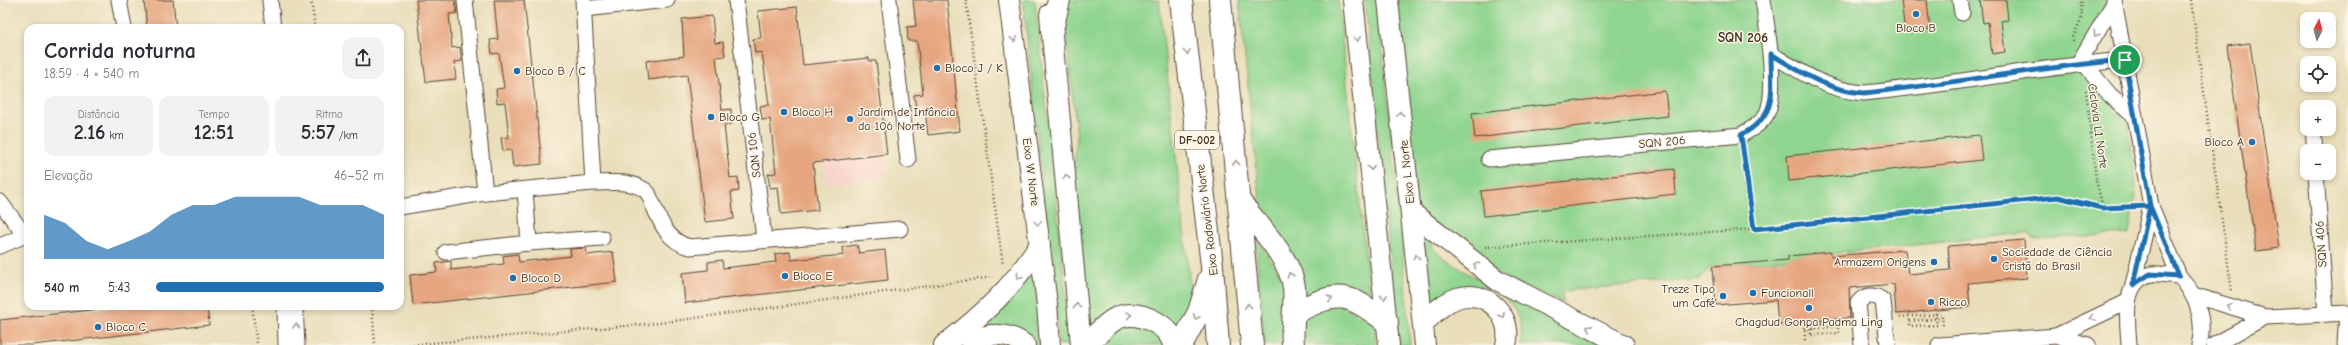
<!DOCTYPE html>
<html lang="pt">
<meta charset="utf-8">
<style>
:root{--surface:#fff;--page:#f2f2f3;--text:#2b2b33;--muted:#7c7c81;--accent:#1f6fb2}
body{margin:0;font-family:"Comic Neue",sans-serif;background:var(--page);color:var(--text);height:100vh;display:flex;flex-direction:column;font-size:15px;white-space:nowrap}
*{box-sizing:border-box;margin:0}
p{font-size:13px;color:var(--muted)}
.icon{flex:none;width:22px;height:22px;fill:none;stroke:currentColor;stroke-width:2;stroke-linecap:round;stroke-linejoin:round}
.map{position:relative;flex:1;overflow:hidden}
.details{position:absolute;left:24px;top:24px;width:380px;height:286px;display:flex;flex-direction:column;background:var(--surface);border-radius:12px;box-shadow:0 2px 6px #0003}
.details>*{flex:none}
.needle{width:26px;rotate:6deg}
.controls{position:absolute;left:2300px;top:12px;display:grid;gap:8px}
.controls a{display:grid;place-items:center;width:36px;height:36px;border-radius:8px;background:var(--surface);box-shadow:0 2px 6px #0003;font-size:20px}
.pin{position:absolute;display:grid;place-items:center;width:34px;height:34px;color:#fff;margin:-17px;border:2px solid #fff;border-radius:50%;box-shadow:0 1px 4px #0007}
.round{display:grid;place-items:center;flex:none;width:42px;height:42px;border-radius:12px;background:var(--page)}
.headline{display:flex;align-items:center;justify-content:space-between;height:68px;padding:0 20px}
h1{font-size:22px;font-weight:700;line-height:30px}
.stats{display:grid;grid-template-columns:repeat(3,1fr);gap:6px;height:68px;padding:4px 20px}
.stats div{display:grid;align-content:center;border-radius:10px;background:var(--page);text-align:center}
.stats b{font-size:20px;font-weight:700}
.stats small{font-size:11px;font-weight:400}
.stats p{font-size:11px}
.chart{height:112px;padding:8px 20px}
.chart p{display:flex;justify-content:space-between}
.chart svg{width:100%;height:72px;margin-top:4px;fill:var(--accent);opacity:.7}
ul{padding:0 20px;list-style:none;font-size:13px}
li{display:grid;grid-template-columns:64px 48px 1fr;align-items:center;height:30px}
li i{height:10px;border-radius:5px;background:var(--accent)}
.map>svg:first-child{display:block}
.built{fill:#f7d0ca}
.green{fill:#90d58f;stroke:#668056}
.building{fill:#e6a67f}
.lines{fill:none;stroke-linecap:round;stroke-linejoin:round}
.minor-casing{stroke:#554535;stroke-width:17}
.major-casing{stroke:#554535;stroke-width:22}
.highway-casing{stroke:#554535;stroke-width:24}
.path{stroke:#554535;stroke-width:2.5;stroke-dasharray:1 3;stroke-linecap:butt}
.minor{stroke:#fff;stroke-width:15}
.major{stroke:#fff;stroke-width:20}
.highway{stroke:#fff;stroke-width:22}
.path-bridge{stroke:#554535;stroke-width:2.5;stroke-dasharray:1 3;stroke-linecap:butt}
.oneway{stroke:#a79f9a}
.route-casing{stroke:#fff;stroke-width:8}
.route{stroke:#1f6fb2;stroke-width:5}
.poi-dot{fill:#1f6fb2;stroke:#fcf5e5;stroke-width:1.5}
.labels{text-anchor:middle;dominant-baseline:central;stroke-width:3;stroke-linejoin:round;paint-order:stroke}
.shield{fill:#fcf5e5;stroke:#75675a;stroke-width:1}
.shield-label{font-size:11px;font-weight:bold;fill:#3b2a1e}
.poi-label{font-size:12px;fill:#3b2a1e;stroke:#fcf5e5;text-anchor:start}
.street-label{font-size:12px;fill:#3b2a1e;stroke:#fcf5e5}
.neighbourhood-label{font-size:13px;font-weight:bold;fill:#3b2a1e;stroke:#fcf5e5}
</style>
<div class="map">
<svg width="2348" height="345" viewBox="0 0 2348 345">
<rect width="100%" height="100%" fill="#fcf5e5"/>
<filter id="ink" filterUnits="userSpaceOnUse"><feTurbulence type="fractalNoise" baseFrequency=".025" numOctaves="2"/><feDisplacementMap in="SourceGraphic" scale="8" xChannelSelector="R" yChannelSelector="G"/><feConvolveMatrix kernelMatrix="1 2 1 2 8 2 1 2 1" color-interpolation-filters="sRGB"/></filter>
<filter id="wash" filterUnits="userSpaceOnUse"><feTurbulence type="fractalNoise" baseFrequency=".012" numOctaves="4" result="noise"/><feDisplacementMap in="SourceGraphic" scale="16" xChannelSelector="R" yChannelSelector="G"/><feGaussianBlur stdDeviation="0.9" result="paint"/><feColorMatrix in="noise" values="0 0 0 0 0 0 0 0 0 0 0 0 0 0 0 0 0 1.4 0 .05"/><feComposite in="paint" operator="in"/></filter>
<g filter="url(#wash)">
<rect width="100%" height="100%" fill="#e9deb9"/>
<path class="built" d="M874 55 888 177 826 184 812 61Z"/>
<g class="green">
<path d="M1023 0H1035L1071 345H1059Z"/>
<path d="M1066 0H1159L1190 285 1189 311 1178 338 1161 317 1090 336 1076 211 1073 171 1077 136 1064 12Z"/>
<path d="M1239 0H1338L1370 300C1337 287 1333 281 1302 301L1261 211Z"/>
<path d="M1365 0H1377L1400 218 1410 345H1398Z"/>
<path d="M1393 0H2107L2085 71 2128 121 2136 188 2129 234 2035 239 2026 233 1711 267 1700 279 1562 291 1563 303 1507 280 1417 211Z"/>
<path d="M1419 225 1433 248 1442 257 1467 273 1616 345H1520C1528 319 1503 284 1475 288 1466 289 1438 307 1428 313Z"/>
<path d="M1255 237 1285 281V345H1264Z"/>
<path d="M1033 264 1041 345H1036L1030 339 948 345Z"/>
<path d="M1332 300 1375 324V345H1299L1303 319Z"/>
<path d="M1121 323 1151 327 1165 345H1099Z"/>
</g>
<g id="blocks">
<g class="building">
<path d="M144 0H173L176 28H147Z"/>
<path d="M416 0H455L457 13 449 14 452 48 460 47 462 61 454 62 456 79 426 82Z"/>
<path d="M494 0H524L542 164 513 167 511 150 503 151 501 138 509 137 505 102 497 103 496 89 504 88 499 53 492 54 490 40 498 39Z"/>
<path d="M913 0H947L960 131 928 135 925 109H916L914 95 923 94 917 41H908L907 27 916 26Z"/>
<path d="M1901 0H1927L1930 29 1905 32Z"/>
<path d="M1980 0H2006L2008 20 2001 21 2005 52 1992 54 1988 22 1983 23Z"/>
<path d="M797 7 803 65 869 58V61H876L887 154 813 163 818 210 781 214 778 187 770 188 768 174 776 173 770 119 762 120 760 106 769 105 762 52 755 53 753 39 761 38 758 11Z"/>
<path d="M712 16 715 43 723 42 725 56 716 57 722 110 731 109 732 124 724 125 730 178 738 177 739 191 731 192 734 219 705 222 687 75 648 80 646 61 684 56 682 19Z"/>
<path d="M2250 43 2279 248 2256 251 2227 46Z"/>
<path d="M1665 91 1668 116 1475 138 1472 113Z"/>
<path d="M1979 135 1982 160 1789 181 1787 156Z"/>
<path d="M1674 169 1676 194 1484 216 1481 191Z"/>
<path d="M2024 240 2027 278 1968 283 1970 307 1896 314 1894 284 1849 288 1850 318 1778 324 1776 300 1716 305 1713 266 1788 260V256L1831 252V256L1905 250 1908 274 1950 270 1948 246Z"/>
<path d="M857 245 859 253 885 250 888 280 685 303 682 273 708 270V262L722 260 723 268 776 262 775 254 790 252 791 260 844 255 843 247Z"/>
<path d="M586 248 587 255 613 252 617 282 413 305 410 275 437 272 436 263 451 261V270L504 264 503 256 518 254 519 262 571 256 570 249Z"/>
<path d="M127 306H207L209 325 33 345H0V320Z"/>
</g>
</g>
</g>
<g filter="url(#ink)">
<use href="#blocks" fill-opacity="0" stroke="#554535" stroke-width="1"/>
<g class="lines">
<defs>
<g id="minor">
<path d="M119 0 124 28"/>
<path d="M270 0 273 28"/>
<path d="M465 0 485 193"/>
<path d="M736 0 764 239"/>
<path d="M889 0 908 160"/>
<path d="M1960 0 1962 13"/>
<path d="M2114 0 2151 206 2179 276"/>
<path d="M584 9 667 0"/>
<path d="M1771 54C1801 72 1828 91 1864 93 1952 85 2038 67 2125 60"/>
<path d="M2084 63 2110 95 2135 117"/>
<path d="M2078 64 2114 3"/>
<path d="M2313 129 2315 151"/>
<path d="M1489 159 1741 135C1751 129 1762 124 1767 113 1778 91 1767 26 1763 0"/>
<path d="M2316 173 2326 314"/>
<path d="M593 183C612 183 634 179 648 193 658 215 664 241 690 247L900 229"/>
<path d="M525 190 529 243 602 238"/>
<path d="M0 202 24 234"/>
<path d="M400 207 485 193 593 183 583 0"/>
<path d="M0 246 28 234"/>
<path d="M446 252 529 243"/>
<path d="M2133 285 2151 206"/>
<path d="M2193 295 2265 317 2348 313"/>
<path d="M285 306 286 345"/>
<path d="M295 306 297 345"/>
<path d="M2056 336 2127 302"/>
<path d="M1862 345 1858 303C1864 295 1875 293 1883 301L1888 345"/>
<path d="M1939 345 2056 336 2088 345"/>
<path d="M2129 345C2128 323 2120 281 2151 274 2159 273 2170 276 2179 276 2196 294 2206 321 2199 345"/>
<path d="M2214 345 2265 317"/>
<path d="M2345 345 2347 313"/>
</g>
<g id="major">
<path d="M1009 0 1047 304 1050 345"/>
<path d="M1353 0 1389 345"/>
<path d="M1388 0 1425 345"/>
<path d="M1050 14 1081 345"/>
<path d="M1411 212 1497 280 1624 345"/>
<path d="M1423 324C1433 314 1443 303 1457 298 1486 288 1514 316 1506 345"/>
<path d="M944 345C982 316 1015 285 1040 244"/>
<path d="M971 345C986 330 1010 333 1025 345"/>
</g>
<g id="highway">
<path d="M1181 0 1212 266 1218 345"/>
<path d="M1220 0 1252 345"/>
<path d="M1052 30 1059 0"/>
<path d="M1240 202C1257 225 1290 257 1294 287 1296 306 1291 326 1293 345"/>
<path d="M1294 313C1340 290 1346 292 1387 322"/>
<path d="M1088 345C1108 321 1123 305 1155 322 1164 327 1172 334 1174 345"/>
<path d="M1181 345 1199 312 1209 279"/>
</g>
</defs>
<use href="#minor" class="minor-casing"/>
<use href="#major" class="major-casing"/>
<use href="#highway" class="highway-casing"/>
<g class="path">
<path d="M311 0 315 28"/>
<path d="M966 0 1003 265"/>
<path d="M2191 0 2232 292"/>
<path d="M2074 41 2073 37 2082 17 2081 0"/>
<path d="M2086 90 2096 180 2103 208"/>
<path d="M1743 150 1754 229"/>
<path d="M1485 247 1754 229 2058 197 2103 208 2136 207"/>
<path d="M252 306 257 345"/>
<path d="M372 306 375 345"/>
<path d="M1900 317 1942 314 1943 326"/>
<path d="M1937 325 1910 326V321L1942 318"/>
<path d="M1804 330 1838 326 1839 333 1811 335"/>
<path d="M1805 340 1804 325 1845 321"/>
<path d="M409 345 659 323 993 277"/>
</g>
<use href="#minor" class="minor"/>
<use href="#major" class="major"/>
<use href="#highway" class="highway"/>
<g class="path-bridge">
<path d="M1935 309 1937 325"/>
<path d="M1810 321 1811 335"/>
</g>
</g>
<defs><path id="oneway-chevron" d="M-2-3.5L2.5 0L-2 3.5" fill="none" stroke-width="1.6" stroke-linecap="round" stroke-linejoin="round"/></defs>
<g class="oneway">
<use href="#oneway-chevron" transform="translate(2096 34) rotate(123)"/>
<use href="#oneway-chevron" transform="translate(1014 39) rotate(83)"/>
<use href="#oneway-chevron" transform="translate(1357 39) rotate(84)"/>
<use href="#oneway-chevron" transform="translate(1187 52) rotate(83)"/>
<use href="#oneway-chevron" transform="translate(1400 114) rotate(-96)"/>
<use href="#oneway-chevron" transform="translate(1236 163) rotate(-95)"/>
<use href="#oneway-chevron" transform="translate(1371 168) rotate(84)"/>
<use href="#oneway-chevron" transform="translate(1066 177) rotate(-96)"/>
<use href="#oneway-chevron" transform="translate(1038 223) rotate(83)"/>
<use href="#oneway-chevron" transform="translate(1416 257) rotate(-96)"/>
<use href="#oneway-chevron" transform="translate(1476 265) rotate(-143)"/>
<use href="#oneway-chevron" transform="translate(1290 275) rotate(-109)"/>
<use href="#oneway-chevron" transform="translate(1019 276) rotate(128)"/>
<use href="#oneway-chevron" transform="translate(1384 297) rotate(84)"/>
<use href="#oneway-chevron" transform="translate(1330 299) rotate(-11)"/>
<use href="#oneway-chevron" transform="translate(1077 306) rotate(-95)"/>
<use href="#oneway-chevron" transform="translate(1248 306) rotate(-95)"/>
<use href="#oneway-chevron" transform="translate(2229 306) rotate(-163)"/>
<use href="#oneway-chevron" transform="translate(1129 315) rotate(-8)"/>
<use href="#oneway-chevron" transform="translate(1502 315) rotate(59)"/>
<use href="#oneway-chevron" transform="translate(1196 317) rotate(115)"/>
<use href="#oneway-chevron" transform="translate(2092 318) rotate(154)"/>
<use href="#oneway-chevron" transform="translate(296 326) rotate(-92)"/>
<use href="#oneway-chevron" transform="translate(1589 328) rotate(-153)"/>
</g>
</g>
<g class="lines" filter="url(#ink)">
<defs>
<path id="route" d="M2125 60C2038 67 1952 84 1864 93 1828 91 1801 72 1771 54 1771 92 1779 114 1741 135L1754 229 2058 197 2102 208 2150 206 2133 285 2150 274 2179 276 2150 206 2125 60"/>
</defs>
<use href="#route" class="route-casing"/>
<use href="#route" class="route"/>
</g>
<g class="poi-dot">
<circle cx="1916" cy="14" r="4"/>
<circle cx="937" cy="68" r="4"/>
<circle cx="517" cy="71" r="4"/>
<circle cx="784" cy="112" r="4"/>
<circle cx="711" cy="117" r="4"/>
<circle cx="850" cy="119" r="4"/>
<circle cx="2252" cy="142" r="4"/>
<circle cx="1994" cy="259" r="4"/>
<circle cx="1934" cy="262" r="4"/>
<circle cx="785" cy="276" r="4"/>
<circle cx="513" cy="278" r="4"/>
<circle cx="1753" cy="293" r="4"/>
<circle cx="1723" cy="296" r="4"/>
<circle cx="1931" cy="302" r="4"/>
<circle cx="1809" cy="308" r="4"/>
<circle cx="98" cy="327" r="4"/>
</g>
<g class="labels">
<rect class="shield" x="1175" y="131" width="44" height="18" rx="3"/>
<g class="shield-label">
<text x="1197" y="140">DF-002</text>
</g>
<g class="poi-label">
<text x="1916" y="28" text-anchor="middle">Bloco B</text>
<text x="945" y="68">Bloco J / K</text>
<text x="525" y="71">Bloco B / C</text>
<text x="792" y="112">Bloco H</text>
<text x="858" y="112">Jardim de Infância<tspan x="858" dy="14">da 106 Norte</tspan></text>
<text x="719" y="117">Bloco G</text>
<text x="2244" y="142" text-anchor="end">Bloco A</text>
<text x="2002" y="252">Sociedade de Ciência<tspan x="2002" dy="14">Cristã do Brasil</tspan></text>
<text x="1926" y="262" text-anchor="end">Armazem Origens</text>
<text x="793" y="276">Bloco E</text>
<text x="521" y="278">Bloco D</text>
<text x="1715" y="289" text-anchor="end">Treze Tipo<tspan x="1715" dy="14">um Café</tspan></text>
<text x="1761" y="293">Funcionall</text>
<text x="1939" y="302">Ricco</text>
<text x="1809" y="322" text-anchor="middle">Chagdud Gonpa Padma Ling</text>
<text x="106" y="327">Bloco C</text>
</g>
<g class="street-label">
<text transform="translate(2098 126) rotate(82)">Ciclovia L1 Norte</text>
<text transform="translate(1662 142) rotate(-5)">SQN 206</text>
<text transform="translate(754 155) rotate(-97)">SQN 106</text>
<text transform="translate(1031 172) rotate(83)">Eixo W Norte</text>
<text transform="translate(1407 172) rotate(-96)">Eixo L Norte</text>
<text transform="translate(1207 220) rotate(-97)">Eixo Rodoviário Norte</text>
<text transform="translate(2321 244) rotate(-94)">SQN 406</text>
</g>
<g class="neighbourhood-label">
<text x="1743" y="37">SQN 206</text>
</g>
</g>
</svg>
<div class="controls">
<a><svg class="needle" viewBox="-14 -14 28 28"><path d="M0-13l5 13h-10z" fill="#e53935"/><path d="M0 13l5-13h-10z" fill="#7c7c81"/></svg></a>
<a><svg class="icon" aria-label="locate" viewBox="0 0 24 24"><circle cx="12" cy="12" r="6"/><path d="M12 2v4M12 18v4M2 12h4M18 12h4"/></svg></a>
<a>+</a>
<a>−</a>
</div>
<div class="pin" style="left:2125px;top:60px;background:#1e9e55"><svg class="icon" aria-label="arrive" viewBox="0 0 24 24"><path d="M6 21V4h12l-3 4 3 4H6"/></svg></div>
<section class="details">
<div class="headline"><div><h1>Corrida noturna</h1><p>18:59 · 4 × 540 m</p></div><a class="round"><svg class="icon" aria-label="share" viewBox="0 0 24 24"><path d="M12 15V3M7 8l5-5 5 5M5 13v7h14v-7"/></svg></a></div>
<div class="stats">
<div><p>Distância</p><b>2.16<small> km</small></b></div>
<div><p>Tempo</p><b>12:51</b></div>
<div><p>Ritmo</p><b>5:57<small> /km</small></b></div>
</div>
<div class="chart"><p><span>Elevação</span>46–52 m</p>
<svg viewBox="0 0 160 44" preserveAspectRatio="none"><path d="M0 44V17L10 22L20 33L30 38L40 33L50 27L60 17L70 11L80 11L90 6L100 6L110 6L120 6L130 11L140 11L150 11L160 17V44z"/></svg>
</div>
<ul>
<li><b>540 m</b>5:43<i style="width:100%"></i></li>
</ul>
</section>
</div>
